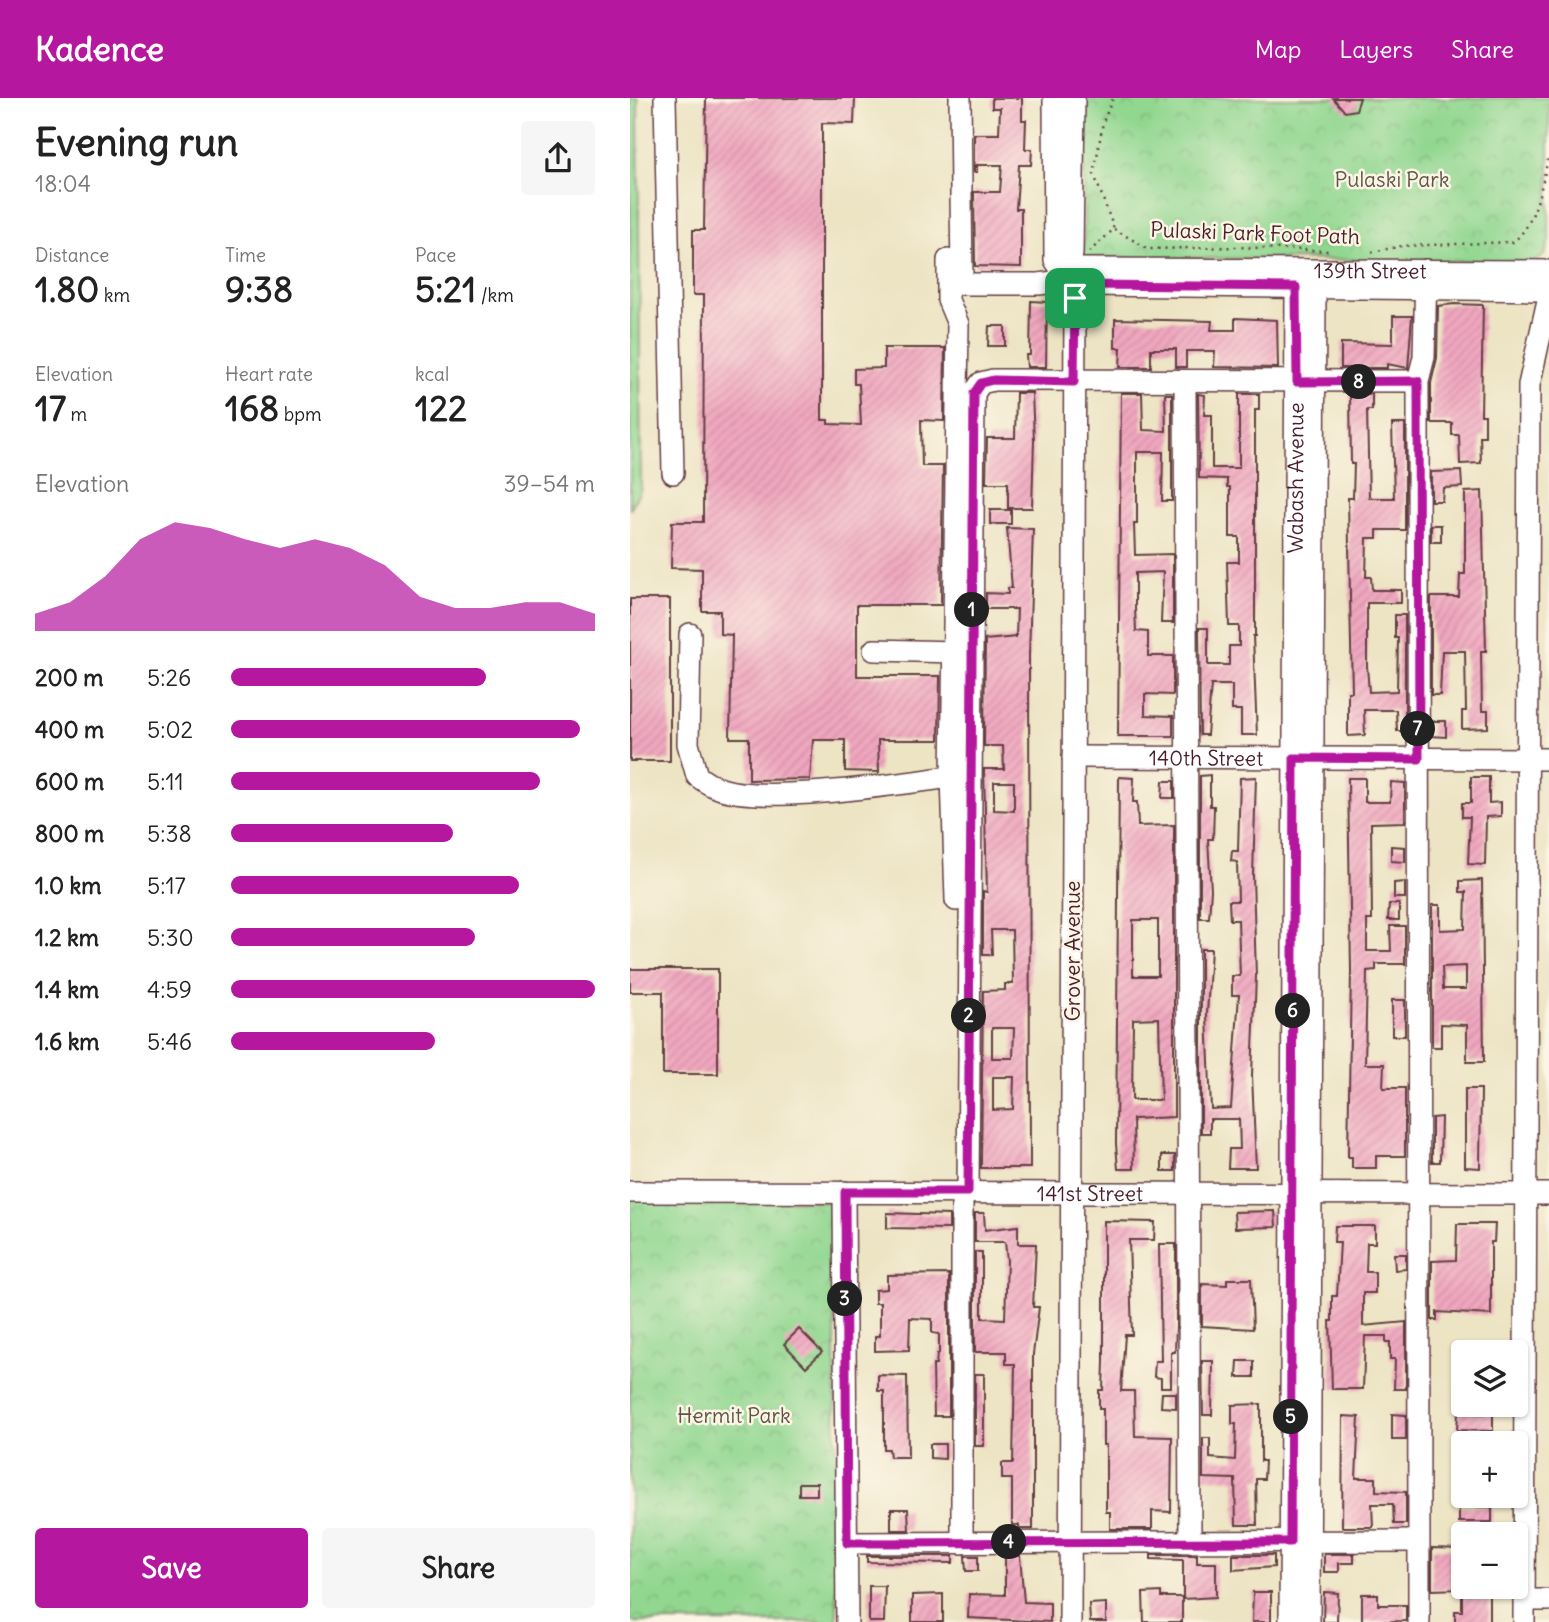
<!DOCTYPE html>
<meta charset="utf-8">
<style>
:root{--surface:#fff;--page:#f6f6f6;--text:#222;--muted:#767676;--accent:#b5179e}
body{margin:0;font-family:Delius,sans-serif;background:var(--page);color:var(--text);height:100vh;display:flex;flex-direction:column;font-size:26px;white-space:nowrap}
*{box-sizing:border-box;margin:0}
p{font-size:23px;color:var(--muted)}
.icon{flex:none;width:38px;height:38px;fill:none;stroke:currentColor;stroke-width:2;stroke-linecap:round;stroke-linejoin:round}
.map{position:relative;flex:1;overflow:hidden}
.side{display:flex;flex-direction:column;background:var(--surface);width:630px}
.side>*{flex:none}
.tools{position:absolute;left:821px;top:1242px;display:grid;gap:14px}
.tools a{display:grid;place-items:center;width:77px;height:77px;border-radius:7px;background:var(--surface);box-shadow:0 2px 5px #0004;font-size:35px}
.pin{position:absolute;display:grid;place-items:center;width:60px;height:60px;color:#fff;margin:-30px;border-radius:14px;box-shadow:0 4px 10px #0006}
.km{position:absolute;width:35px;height:35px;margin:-18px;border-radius:50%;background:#222;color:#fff;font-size:19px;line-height:35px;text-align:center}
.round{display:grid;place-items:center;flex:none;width:74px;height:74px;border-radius:7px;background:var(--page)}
.headline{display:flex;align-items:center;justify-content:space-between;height:119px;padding:0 35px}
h1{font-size:38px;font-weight:700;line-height:52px}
.metrics{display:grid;grid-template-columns:repeat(3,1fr);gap:10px;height:119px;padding:7px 35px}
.metrics div{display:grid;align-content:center}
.metrics b{font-size:35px;font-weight:700}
.metrics small{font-size:19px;font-weight:400}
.metrics p{font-size:19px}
.chart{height:196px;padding:14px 35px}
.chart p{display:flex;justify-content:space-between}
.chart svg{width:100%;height:126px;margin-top:7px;fill:var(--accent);opacity:.7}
.button{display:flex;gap:14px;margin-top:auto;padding:14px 35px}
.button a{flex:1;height:80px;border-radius:7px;background:var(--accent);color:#fff;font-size:28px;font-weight:700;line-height:80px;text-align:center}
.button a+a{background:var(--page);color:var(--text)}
ul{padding:0 35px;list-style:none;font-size:23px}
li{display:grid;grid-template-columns:112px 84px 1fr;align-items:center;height:52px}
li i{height:18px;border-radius:9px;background:var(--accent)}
header{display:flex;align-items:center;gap:42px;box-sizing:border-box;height:98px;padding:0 35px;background:var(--accent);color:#fff}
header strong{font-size:33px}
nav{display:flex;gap:38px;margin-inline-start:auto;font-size:24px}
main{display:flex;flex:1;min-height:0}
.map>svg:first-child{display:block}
.grass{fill:#91d790;stroke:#6e7b5e;stroke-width:2}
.park{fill:url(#park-crowns);stroke:#6e7b5e;stroke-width:2}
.building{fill:url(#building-hatch);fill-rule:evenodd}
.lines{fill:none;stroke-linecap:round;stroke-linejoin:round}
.minor-casing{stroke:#623d42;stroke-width:24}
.path{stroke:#623d42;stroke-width:2.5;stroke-dasharray:2 5;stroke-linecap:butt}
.minor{stroke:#fff;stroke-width:21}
.route-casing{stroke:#fff;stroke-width:14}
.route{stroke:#b5179e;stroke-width:9}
.labels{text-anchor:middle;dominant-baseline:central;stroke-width:5;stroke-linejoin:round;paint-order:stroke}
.park-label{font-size:21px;fill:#5f5649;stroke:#fcf5e5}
.street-label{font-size:21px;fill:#4a1f2b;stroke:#fcf5e5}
</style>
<header>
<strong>Kadence</strong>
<nav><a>Map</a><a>Layers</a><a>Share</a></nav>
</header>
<main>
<section class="side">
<div class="headline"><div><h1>Evening run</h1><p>18:04</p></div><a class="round"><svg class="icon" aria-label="share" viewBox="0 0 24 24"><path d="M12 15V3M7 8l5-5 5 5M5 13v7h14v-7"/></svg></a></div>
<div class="metrics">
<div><p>Distance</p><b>1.80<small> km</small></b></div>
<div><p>Time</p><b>9:38</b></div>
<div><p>Pace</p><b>5:21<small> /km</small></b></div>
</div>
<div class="metrics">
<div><p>Elevation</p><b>17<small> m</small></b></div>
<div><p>Heart rate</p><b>168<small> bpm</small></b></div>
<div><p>kcal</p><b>122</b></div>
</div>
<div class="chart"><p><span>Elevation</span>39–54 m</p>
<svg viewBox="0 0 160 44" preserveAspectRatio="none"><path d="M0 44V38L10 34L20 25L30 12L40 6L50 8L60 12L70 15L80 12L90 15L100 21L110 32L120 36L130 36L140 34L150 34L160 38V44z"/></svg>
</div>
<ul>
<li><b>200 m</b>5:26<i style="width:70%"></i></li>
<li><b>400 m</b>5:02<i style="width:96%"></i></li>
<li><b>600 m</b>5:11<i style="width:85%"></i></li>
<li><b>800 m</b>5:38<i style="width:61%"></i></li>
<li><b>1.0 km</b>5:17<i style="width:79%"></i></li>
<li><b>1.2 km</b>5:30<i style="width:67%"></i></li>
<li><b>1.4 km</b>4:59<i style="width:100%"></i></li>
<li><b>1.6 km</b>5:46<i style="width:56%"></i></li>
</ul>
<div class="button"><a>Save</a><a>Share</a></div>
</section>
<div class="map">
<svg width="919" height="1524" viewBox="0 0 919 1524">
<defs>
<pattern id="park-crowns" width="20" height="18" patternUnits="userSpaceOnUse" patternTransform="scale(1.75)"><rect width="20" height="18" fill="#91d790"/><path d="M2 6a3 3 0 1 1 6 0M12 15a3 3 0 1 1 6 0" fill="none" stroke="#7fb87c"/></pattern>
<pattern id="building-hatch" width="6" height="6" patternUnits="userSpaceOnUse" patternTransform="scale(1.75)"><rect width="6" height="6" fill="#f0a7bf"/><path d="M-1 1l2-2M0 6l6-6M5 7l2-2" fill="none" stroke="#cf8fa4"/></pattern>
</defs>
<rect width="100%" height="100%" fill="#fcf5e5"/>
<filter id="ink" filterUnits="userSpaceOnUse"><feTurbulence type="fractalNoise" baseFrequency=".0143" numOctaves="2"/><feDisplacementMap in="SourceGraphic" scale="14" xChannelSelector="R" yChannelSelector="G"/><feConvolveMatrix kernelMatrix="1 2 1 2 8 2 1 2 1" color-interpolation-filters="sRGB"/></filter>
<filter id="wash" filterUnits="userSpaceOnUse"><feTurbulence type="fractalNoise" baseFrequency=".00686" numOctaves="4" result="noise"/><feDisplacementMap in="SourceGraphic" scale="28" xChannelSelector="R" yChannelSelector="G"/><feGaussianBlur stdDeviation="1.57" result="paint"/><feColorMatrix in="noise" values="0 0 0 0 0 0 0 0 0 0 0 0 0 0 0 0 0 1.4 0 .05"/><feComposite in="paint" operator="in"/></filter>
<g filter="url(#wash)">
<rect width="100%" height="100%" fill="#ede4c4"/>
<path class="grass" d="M0 0H8L11 390 0 412Z"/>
<g class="park">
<path d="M454 0H919V142C916 154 915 161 902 164L454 159Z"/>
<path d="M0 1096 204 1104 207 1524H0Z"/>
</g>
<g id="blocks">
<g class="building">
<path d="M76 0H225L224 26 192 25V322H198V326L231 327 229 286H224V271L254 270V250H315L314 323 291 322 292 368H313L311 507H227V578H310L309 642H248L249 674 215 673V642H183L180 681 119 682V640H100L102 537 90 536V513H72V471L41 470 42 424H73L74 197H63V132H74Z"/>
<path d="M362 0H392V22H396L395 51H402L401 67H389L386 111H391V169L345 168 344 94H370L372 67H347V74H344V36H369L370 10H362Z"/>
<path d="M703 0H730L726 12 715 14Z"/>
<path d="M401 203 417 204 416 269H397L396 257H400Z"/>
<path d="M824 206 853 207 851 317H855V338H850L851 365 830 366 829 337H822V325H801V285L807 260 808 208Z"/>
<path d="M763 218H782L778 270 757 266V270H711V245L763 246Z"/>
<path d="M605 220 647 222 648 270 584 269 585 253H556V269H546V251H521V269H490L491 250H485V221L582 223 581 232H605Z"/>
<path d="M359 228H375V248H358Z"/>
<path d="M386 295H402L404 342 402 410H378V385H356L357 340H385Z"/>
<path d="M491 295H512L513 332 536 333 535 296H542V403H532L533 354H507V426H504L505 457 543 456V525H531L533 474 505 475V510L506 533 518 534V558H543V597L515 596V617L543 618V638H488Z"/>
<path d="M568 296 575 297 574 317H582V370H609V296H629V312H625V538H623L627 637H611V612H602V587H581L577 637H570L569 530H578V567H599V548H609V528H599L597 464H609V439H600V389H597V381L569 380Z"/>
<path d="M720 296H742V312H737L739 400H764L762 326H775V432H747V440H737L736 479H741L742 492H771V505H737V568L739 594 767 593 768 540H765V517H775V633H767L766 612H734L735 637 718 638V594H722L718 400H723L724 366H721Z"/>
<path d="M831 373 832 389 813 390 812 403H801V374Z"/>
<path d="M852 393 856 553H851L852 613H858V630L832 631V613H836L835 553H812L810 597H801V499H829L830 476H835V394Z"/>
<rect x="360" y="412" width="21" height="14"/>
<rect x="801" y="427" width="10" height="17"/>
<path d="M377 430 403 431 399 558 400 1070H351L353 893 375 892V886H383L382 832H361L362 857H353V793L357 794 354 671H374L373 648H354L355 542 386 539 387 511H356V495L378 496V490H382ZM364 684H384V713L364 712ZM362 930H384L383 960H362ZM363 979H384L383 1011 363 1012Z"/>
<rect x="0" y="501" width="40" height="162"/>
<path d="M801 623H816V639L801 638Z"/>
<path d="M580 677V708H584L583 741H578L581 792 579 820H570V678Z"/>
<path d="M489 679 504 680 503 704H507L508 728 544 727V1019L503 1021 504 1071H488L486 1046ZM503 822H528V878H503ZM529 920 531 1002H502L503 921Z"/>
<path d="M626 679 623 778 626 878 622 977 626 1070H598L599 1051H610L609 1021H580V1035H571V851H581L577 917 581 1011 601 1010 609 897H602V878H610L608 822H600L599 803H608L607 764 601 763 602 753H608L610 680Z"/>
<path d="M841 679H859V705L871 704V718L856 719 855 767 838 766 840 719H832V705H841Z"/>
<path d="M718 680H735V704H760L761 684 775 685V724L741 725 742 822H737V853H761L760 828H775V866H746V872L737 873 735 966H754L753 990H775V1058H746V1070H722V1059H718L721 873Z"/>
<path d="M533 683H544V700H532Z"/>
<path d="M761 748 775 749V764L761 763Z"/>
<path d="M852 782 854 964H837V927L811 926V949H802V807H810V832L835 831 836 794H830V783ZM836 868V891H813L812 869Z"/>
<path d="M775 784V800H764V785Z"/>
<path d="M759 806H769V822H758Z"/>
<path d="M0 871H88V976H33V894H0Z"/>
<rect x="762" y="902" width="13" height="36"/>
<path d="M835 991H851L850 1070 835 1069Z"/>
<path d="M811 1019 810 1064H802V1020Z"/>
<rect x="532" y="1057" width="13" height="16"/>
<path d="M645 1113 646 1129 605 1130 604 1114Z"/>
<path d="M257 1115 319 1117V1131L257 1130Z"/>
<path d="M345 1115H354L355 1132 388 1128V1146H406L403 1209H409L403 1256V1431H389V1427H382V1381H372V1365H383L385 1266H376V1254H345V1154H352V1220L375 1221 377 1163 375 1144H345Z"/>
<path d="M474 1123 525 1124 524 1142H499L502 1237H495L491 1293H504L505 1338 542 1339 541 1414 522 1413V1431H480V1414H476V1347H473V1311H469V1292H473L474 1264Z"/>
<path d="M827 1126H865L864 1144H861V1217L807 1214V1222H802V1163L826 1162Z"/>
<path d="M705 1128H745V1145H737L736 1174H745V1195H733V1228L776 1224V1291H764L765 1261H760V1244H756V1238H735L733 1291H702L700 1223H702V1198H707L710 1144H704Z"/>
<path d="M529 1146H546V1228L545 1254H541V1289H531V1280L524 1279 525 1263H531Z"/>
<path d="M764 1156H776V1171L765 1172Z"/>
<path d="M319 1176V1318H304L303 1267H306L307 1256H309V1236L302 1235V1221L280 1220 279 1252 245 1253V1238H250V1205H245V1192L257 1191V1177Z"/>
<path d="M597 1181H621L623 1231 572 1228V1186L597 1187Z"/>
<path d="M169 1231 192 1254 176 1269 154 1246Z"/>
<path d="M572 1263H583L582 1317H573Z"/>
<path d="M608 1263H624V1279H607Z"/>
<rect x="345" y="1276" width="9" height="72"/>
<path d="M248 1277 277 1278 278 1359H260L259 1351H254V1293H248Z"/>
<path d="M532 1295H546V1310L531 1309Z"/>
<path d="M631 1306V1363H635L634 1381H626L627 1427H606L605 1381 573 1380V1340H580V1360L605 1362 606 1326H602V1307Z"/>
<path d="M828 1315 863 1316V1333L827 1332Z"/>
<path d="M762 1316 776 1317V1342H762Z"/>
<path d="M713 1318 729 1319 726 1380H746V1393L776 1394V1426H764L763 1406H742L743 1429H712Z"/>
<path d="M300 1346H315V1361L300 1360Z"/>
<rect x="169" y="1385" width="18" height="12"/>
<rect x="829" y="1409" width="33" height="15"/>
<path d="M261 1411H278L279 1432H261Z"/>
<path d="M802 1450 833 1451V1489H859V1524H825V1513H832V1491L802 1492Z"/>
<path d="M694 1456H724V1465H709V1474H694Z"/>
<path d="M521 1457H567V1465H586V1499L553 1501V1462L521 1461Z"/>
<path d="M603 1457H644V1469L603 1472Z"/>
<path d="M237 1458H323V1465L237 1464Z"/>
<path d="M335 1458H348V1473H336Z"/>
<path d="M375 1458H390L394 1504 420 1505V1524L338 1520 339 1496 375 1497Z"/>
<path d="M239 1488H255L254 1524H239Z"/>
<path d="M531 1494V1499H552V1524H514L513 1495Z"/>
<path d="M623 1494H641V1524H622Z"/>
<path d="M694 1494 708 1495 707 1524H693Z"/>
<path d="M313 1496V1524H282V1497Z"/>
<path d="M732 1496H748V1507H776V1523L732 1524Z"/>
<path d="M476 1505V1524H460L459 1506Z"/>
</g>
</g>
</g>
<g filter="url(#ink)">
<use href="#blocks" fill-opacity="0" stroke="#623d42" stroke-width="2"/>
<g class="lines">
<defs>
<g id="minor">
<path d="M35 0 43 375"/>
<path d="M330 0 332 186H409L438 182 455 187 919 192"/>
<path d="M424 0 425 162 438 182 445 200 440 1524"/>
<path d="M318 162V202L328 226 322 679"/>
<path d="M674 172 685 189 679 1524"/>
<path id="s1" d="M438 182 452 171 919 173"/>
<path d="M438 182 442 155 444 0"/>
<path d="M555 283 560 1444"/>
<path d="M60 536 58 646 67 678C73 682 79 687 86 689 129 708 271 685 322 679L326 802"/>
<path d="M244 552 326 554"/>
<path id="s2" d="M443 659 919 661"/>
<path id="s3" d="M0 1094 919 1096"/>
<path d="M214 1094 217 1524"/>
<path d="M338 1094 344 295 351 285 363 282 788 283"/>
<path d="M217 1445 788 1443"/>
<path d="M332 1445V1094"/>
<path d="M894 1502H919"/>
<path id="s4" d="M660 1524 666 189 674 172"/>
<path d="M789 1524 788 283 794 259 796 172"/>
<path d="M894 1524 899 287 919 198"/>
</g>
</defs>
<use href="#minor" class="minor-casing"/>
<g class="path">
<path d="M484 131 518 151 607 149 700 153"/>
<path d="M459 154 484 131 464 76 473 24 483 0"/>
<path d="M742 154 772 148 883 144C907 125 911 86 919 58"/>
</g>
<use href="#minor" class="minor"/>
</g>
</g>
<g class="lines" filter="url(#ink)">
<defs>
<path id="route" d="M438 182 455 187 666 189 667 284 788 283 789 661 664 660 660 1444 217 1445 215 1094H338L344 295 351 285 363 282 444 284 445 200Z"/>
</defs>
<use href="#route" class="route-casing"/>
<use href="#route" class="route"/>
</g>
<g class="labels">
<g class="park-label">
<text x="762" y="81">Pulaski Park</text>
<text x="104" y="1317">Hermit Park</text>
</g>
<g class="street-label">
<text transform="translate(625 135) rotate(2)">Pulaski Park Foot Path</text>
<text stroke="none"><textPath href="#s1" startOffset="306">139th Street</textPath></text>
<text stroke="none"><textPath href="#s4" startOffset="1144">Wabash Avenue</textPath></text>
<text stroke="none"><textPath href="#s2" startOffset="133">140th Street</textPath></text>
<text transform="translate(442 853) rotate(-90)">Grover Avenue</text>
<text stroke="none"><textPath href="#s3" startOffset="460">141st Street</textPath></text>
</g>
</g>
</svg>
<div class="tools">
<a><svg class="icon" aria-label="layers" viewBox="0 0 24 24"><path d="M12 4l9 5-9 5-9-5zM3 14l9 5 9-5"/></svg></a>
<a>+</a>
<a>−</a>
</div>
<div class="pin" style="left:445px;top:200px;background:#1e9e55"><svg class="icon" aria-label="arrive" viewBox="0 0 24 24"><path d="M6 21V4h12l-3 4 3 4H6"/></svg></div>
<b class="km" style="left:342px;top:512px">1</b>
<b class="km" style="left:339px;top:918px">2</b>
<b class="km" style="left:215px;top:1201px">3</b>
<b class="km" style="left:379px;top:1444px">4</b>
<b class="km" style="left:661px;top:1319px">5</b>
<b class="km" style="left:663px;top:913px">6</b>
<b class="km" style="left:788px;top:631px">7</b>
<b class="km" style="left:729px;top:284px">8</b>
</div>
</main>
